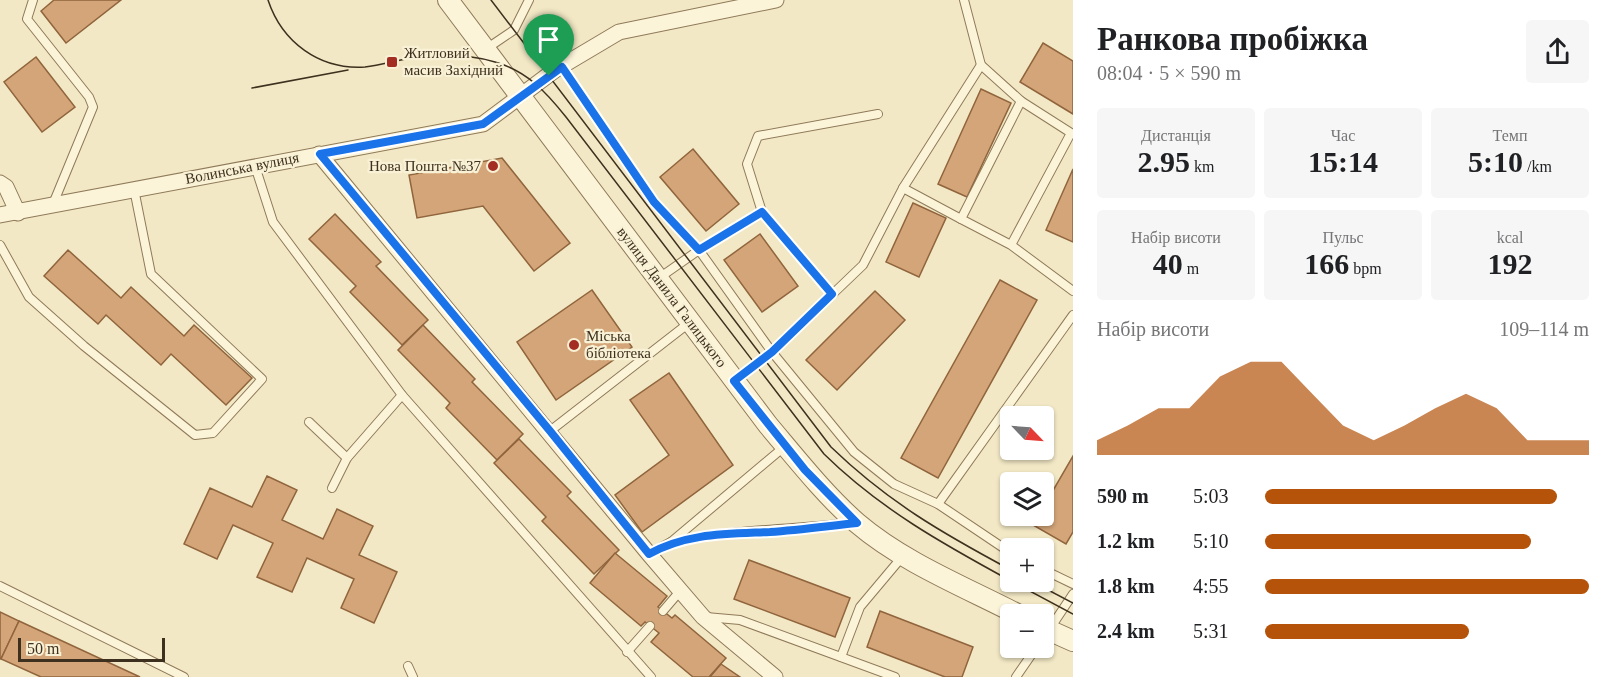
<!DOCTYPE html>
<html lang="uk">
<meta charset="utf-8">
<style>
:root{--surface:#fff;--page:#f6f6f6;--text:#202124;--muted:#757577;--accent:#b45309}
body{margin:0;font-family:Georgia,serif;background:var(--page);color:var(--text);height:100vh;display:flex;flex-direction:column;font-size:22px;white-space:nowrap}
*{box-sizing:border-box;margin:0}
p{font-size:20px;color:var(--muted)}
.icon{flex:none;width:33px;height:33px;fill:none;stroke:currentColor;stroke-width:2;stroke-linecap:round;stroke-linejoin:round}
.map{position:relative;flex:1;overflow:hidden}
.panel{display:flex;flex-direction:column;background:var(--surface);width:540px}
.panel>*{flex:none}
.needle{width:39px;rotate:115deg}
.buttons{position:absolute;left:1000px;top:406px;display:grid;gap:12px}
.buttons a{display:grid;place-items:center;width:54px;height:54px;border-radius:6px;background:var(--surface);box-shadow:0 2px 4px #0004;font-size:30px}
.scale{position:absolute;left:18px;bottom:15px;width:147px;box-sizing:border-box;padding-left:6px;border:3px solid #3e301e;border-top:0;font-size:16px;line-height:21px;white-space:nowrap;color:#3e301e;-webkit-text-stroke:4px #f9f1d5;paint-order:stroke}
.pin{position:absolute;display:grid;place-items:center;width:51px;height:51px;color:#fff;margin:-62px -26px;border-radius:50% 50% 50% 0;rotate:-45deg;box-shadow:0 0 6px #0007}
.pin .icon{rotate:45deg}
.round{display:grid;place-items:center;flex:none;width:63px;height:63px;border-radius:6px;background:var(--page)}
.head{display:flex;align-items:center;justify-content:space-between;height:102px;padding:0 24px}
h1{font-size:33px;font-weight:600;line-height:45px}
.stats{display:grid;grid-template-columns:repeat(3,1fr);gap:9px;height:102px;padding:6px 24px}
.stats div{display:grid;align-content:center;border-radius:6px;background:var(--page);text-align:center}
.stats b{font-size:30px;font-weight:600}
.stats small{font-size:16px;font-weight:400}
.stats p{font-size:16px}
.chart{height:168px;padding:12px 24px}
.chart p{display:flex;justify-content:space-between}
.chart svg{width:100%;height:108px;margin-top:6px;fill:var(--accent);opacity:.7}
ul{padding:0 24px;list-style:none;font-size:20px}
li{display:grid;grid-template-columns:96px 72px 1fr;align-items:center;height:45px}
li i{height:15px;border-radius:8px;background:var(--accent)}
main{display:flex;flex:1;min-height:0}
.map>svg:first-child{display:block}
.building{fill:#d3a578;stroke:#90643c;stroke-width:1.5}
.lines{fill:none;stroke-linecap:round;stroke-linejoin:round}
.service-casing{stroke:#8f7a59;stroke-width:10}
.minor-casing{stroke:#8f7a59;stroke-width:17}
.tertiary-casing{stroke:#8f7a59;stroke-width:22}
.service{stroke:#fcf4d9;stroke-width:8}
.minor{stroke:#fcf4d9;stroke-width:15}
.tertiary{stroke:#fcf4d9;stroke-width:20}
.tram{stroke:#3e301e;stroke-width:1.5}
.route-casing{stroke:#fff;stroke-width:12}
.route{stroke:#1a73e8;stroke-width:8}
.poi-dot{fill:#a32c23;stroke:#f9f1d5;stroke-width:2}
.labels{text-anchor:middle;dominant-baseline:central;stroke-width:4.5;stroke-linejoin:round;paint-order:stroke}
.poi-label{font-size:15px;fill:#3e301e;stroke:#f9f1d5;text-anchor:start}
.street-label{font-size:15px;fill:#3e301e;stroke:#f9f1d5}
</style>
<main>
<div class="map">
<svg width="1073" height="677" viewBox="0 0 1073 677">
<rect width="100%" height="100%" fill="#f2e8c5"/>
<g class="building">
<path d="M54 0H121L66 43 41 11Z"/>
<path d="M1043 43 1073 61V114L1020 82Z"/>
<path d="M36 57 75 107 42 132 4 82Z"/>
<path d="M981 89 1011 103 967 197 938 184Z"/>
<path d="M693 149 739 204 706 231 660 177Z"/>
<path d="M502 158 570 243 534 271 483 206 417 218 409 175Z"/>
<path d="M1073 169V242L1046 230Z"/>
<path d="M913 203 946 218 919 277 886 262Z"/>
<path d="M335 214 381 262 376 266 428 320 402 345 350 292 356 286 309 239Z"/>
<path d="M760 234 798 286 762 312 724 260Z"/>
<path d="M68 250 121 298 131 287 184 336 194 325 252 378 226 405 171 354 161 365 106 315 98 324 44 276Z"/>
<path d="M1000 280 1037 300 938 478 901 458Z"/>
<path d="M592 290 632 347 556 400 517 342Z"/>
<path d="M875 291 905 320 837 390 806 360Z"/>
<path d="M423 325 475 379 472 382 523 434 497 460 446 408 450 403 398 350Z"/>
<path d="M669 373 733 465 642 532 615 495 669 455 630 400Z"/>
<path d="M519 439 571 492 567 496 619 550 594 574 542 521 546 517 494 463Z"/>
<path d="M1073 456V532L1066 544 1033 525 1039 516H1044V506Z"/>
<path d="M267 476 297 490 282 520 323 539 337 509 373 526 359 555 397 572 374 623 341 608 354 579 307 558 292 592 257 577 273 543 233 525 217 559 184 544 210 488 252 507Z"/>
<path d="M615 553 667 596 658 607 672 618 675 615 726 658 709 677H693L651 642 659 633 645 622 641 626 590 583Z"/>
<path d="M749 560 850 598 835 637 734 599Z"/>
<path d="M880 611 973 647 962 677H945L867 647Z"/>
<path d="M0 612 19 621 1 659 0 658Z"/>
<path d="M19 621 140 677H41L1 659Z"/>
<path d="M721 664 740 677H710Z"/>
</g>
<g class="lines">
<defs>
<g id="service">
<path d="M33 0 27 19 89 97 93 107 53 204"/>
<path d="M964 0 981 65"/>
<path d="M486 49 514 30 529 0"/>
<path d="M562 67 653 202 699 250 772 352 854 452 894 484 938 504 1011 553"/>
<path d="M255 166 273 222 402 395 651 677"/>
<path d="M903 188 981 65 1021 101"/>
<path d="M0 245 29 297 84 346 195 435 213 433 262 379 151 274 134 189"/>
<path d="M1011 245 1071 133 1021 101 961 219 1011 245 1073 291"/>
<path d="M659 278 699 250 762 212"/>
<path d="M832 294 762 212 747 164 758 136 878 114"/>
<path d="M736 380 772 352 863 265 903 188 961 219"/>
<path d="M309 422 347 458"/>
<path d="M550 431 689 323"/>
<path d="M332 488 347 458 402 395"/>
<path d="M938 504 1073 315"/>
<path d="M671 542C730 530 792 529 853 523"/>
<path d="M649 554 671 542 784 447"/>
<path d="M1044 570 1073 584"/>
<path d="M0 586 184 677"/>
<path d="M663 611 681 590"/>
<path d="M706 617 740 620 895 677"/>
<path d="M1049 630 1073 594"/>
<path d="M627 652 650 626"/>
<path d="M841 657 860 607 902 557"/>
<path d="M408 666 413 677"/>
<path d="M1016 677 1036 648"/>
</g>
<g id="minor">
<path d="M319 154 649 554 703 617 775 677"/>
<path d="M0 183 6 187 18 213"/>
<path d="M0 215 483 124 555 70 619 32 776 0"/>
</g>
<g id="tertiary">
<path d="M448 0 768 425C796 458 824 494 857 523 904 563 965 587 1019 615"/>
<path d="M1044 628 1073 641"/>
</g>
</defs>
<use href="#service" class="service-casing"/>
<use href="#minor" class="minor-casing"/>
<use href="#tertiary" class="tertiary-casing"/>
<use href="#service" class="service"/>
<use href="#minor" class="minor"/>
<use href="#tertiary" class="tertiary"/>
<g class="tram">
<path d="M268 0C282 42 319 70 365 67 383 65 400 59 418 57 444 54 471 55 495 62 527 71 546 92 566 117L824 454C880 509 943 544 1011 581"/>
<path d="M491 0 831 447C888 502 942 533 1011 570"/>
<path d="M252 88 348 70"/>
<path d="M1013 582 1073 614"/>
<path d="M1033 582 1073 603"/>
</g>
</g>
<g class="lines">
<defs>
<path id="route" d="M562 67 654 202 699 250 762 212 832 294 772 352 734 381 805 470 857 523C828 526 799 530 770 532 726 534 687 533 649 554L550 431 320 154 483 124Z"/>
</defs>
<use href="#route" class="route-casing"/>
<use href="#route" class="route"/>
</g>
<g class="poi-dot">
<rect x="386" y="56" width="12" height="12" rx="3"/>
<circle cx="493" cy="166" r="6"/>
<circle cx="574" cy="345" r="6"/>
</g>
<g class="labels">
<g class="poi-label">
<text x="404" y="53">Житловий<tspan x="404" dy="17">масив Західний</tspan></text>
<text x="481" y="166" text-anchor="end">Нова Пошта №37</text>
<text x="586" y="336">Міська<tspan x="586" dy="17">бібліотека</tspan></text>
</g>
<g class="street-label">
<text transform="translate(242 168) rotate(-11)">Волинська вулиця</text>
<text transform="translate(672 297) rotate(53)">вулиця Данила Галицького</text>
</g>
</g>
</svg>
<div class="buttons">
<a><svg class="needle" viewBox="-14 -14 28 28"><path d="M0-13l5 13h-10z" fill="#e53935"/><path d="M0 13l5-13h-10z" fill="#757577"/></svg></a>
<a><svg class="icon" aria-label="layers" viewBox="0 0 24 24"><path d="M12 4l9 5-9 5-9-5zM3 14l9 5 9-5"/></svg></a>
<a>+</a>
<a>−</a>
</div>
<div class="scale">50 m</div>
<div class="pin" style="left:549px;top:76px;background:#1e9e55"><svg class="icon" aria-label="arrive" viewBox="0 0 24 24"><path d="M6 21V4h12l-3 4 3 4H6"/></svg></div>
</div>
<section class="panel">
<div class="head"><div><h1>Ранкова пробіжка</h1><p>08:04 · 5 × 590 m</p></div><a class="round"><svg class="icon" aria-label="share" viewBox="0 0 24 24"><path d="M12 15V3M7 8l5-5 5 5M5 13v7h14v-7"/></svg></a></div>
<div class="stats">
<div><p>Дистанція</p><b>2.95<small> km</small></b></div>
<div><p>Час</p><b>15:14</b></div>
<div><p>Темп</p><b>5:10<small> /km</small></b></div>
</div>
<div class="stats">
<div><p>Набір висоти</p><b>40<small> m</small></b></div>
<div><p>Пульс</p><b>166<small> bpm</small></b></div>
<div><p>kcal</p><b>192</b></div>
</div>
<div class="chart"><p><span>Набір висоти</span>109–114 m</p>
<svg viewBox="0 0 160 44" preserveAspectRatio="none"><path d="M0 44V38L10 32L20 25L30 25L40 12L50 6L60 6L70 19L80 32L90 38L100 32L110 25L120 19L130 25L140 38L150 38L160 38V44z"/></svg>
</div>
<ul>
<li><b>590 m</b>5:03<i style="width:90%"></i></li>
<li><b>1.2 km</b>5:10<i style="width:82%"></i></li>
<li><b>1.8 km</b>4:55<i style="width:100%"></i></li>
<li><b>2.4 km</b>5:31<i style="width:63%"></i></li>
</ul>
</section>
</main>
